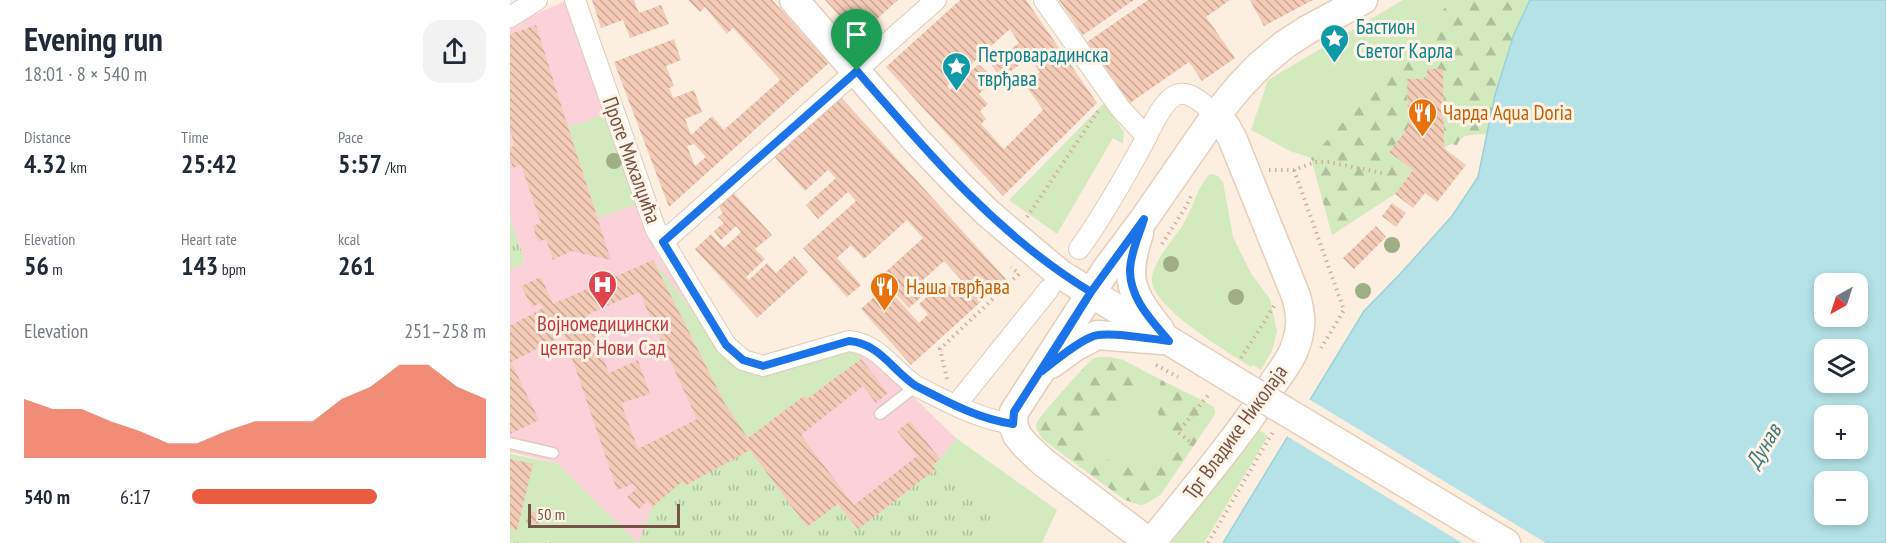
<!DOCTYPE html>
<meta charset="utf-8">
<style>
:root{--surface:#fff;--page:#f2f2f3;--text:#1f2937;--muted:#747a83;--accent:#ea5c40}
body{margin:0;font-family:"PT Sans Narrow",sans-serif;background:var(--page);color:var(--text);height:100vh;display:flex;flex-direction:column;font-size:22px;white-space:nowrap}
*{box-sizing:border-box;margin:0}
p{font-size:20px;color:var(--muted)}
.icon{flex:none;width:33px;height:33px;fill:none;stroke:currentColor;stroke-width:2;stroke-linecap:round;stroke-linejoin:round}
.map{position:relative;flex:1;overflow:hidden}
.panel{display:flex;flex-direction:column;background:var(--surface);width:510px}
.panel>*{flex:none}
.needle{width:39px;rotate:219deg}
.buttons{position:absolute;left:1304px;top:273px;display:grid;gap:12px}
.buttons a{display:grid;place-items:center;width:54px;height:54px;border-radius:12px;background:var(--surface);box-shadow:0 3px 9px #0003;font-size:30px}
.scale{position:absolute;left:18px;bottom:15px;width:152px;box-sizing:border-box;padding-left:6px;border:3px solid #735447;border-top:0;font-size:16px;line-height:21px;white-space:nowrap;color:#735447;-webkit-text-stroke:4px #fff4e6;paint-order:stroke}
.pin{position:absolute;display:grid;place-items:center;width:51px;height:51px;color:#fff;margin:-62px -26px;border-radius:50% 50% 50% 0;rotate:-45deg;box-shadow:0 0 6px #0007}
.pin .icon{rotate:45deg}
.round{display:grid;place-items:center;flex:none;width:63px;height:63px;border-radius:18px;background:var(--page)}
.headline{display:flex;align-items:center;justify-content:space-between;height:102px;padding:0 24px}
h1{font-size:33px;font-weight:600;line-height:45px}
.figures{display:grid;grid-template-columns:repeat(3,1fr);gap:9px;height:102px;padding:6px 24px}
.figures div{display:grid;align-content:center}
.figures b{font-size:26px;font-weight:600}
.figures small{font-size:16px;font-weight:400}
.figures p{font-size:16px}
.chart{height:168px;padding:12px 24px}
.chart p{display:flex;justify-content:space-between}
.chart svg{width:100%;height:108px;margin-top:6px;fill:var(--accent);opacity:.7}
ul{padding:0 24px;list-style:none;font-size:20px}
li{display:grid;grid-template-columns:96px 72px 1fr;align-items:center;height:45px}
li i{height:15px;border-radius:8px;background:var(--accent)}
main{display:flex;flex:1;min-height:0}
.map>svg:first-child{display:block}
.medical{fill:#fbd2d9}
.grass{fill:#d2eabe}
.forest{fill:url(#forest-firs)}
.park{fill:url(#park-tufts)}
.water{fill:#b4e2e6;stroke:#9ad2d8;stroke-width:1.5;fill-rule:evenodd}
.pier{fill:#fdefdf}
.building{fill:url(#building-back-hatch);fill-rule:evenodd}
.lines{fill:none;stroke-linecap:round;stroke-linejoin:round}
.service-casing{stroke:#e1cbbb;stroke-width:13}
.minor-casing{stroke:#e1cbbb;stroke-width:22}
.secondary-casing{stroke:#e8cdbb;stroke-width:31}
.path{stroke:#d7ae9a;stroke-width:4;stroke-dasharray:1.5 4.5;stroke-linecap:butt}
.service{stroke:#fff;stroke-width:10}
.minor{stroke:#fff;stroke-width:20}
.secondary{stroke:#fff;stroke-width:28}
.secondary-bridge-casing{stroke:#e8cdbb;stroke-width:31;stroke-linecap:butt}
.secondary-bridge{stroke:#fff;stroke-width:28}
.tree{fill:#a0ae86}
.route-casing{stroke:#fff;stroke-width:12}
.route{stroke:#1a73e8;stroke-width:8}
.labels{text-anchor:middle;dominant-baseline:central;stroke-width:6;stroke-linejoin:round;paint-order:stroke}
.culture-label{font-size:21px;fill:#0d838f;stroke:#fff4e6;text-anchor:start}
.food-label{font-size:21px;fill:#c56008;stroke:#fff4e6;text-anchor:start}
.street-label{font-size:21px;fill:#735447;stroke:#fff4e6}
.health-label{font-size:21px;fill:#be3a42;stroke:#fff4e6}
.water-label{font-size:22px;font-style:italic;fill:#3d7980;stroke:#fff4e6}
</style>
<main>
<section class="panel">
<div class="headline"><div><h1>Evening run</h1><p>18:01 · 8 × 540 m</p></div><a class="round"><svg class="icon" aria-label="share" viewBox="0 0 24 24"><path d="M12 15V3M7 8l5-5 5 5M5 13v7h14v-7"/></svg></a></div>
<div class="figures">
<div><p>Distance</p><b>4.32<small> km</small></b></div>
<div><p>Time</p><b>25:42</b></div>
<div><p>Pace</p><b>5:57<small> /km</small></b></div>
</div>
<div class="figures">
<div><p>Elevation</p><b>56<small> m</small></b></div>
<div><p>Heart rate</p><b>143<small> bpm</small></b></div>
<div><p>kcal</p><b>261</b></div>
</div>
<div class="chart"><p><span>Elevation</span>251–258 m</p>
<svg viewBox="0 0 160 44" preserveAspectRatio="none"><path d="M0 44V20L10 24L20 24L30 29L40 33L50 38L60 38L70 33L80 29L90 29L100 29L110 20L120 15L130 6L140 6L150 15L160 20V44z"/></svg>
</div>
<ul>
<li><b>540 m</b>6:17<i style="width:63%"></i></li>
</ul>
</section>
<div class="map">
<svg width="1376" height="543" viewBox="0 0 1376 543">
<defs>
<pattern id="forest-firs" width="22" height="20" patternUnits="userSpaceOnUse" patternTransform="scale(1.5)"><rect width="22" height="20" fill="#d2eabe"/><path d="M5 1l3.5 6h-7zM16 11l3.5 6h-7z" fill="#afc09c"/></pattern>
<pattern id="park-tufts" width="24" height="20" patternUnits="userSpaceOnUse" patternTransform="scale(1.5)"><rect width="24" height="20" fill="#d2eabe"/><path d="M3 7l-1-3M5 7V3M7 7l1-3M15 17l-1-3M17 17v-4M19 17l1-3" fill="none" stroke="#afc09c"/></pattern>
<pattern id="building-back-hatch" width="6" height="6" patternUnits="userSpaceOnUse" patternTransform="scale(1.5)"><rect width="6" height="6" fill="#f3cbb6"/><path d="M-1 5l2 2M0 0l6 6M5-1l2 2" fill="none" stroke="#c9a796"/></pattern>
</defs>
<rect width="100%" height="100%" fill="#fdefdf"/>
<path class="medical" d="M58 0 140 235 231 363 352 347 446 438 430 459 423 467 486 512 471 543H128L46 463 0 452V270L15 262 0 217V25Z"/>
<g class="grass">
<path d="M893 0H942L801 158 780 151 741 130 758 80Z"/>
<path d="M594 103 614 132 613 144 603 138 547 234 499 200Z"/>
<path d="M98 114 128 204 88 218 58 127Z"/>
<path d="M700 174 708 176 713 182 723 237 742 275 760 299 767 331 762 351 751 370 743 365 741 367C718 352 645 309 642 282 640 265 663 240 672 226 683 210 686 188 700 174Z"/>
<path d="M143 260 213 350 231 363 352 347 351 359 297 399 295 396 238 438 215 404Z"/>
<path d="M598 357 613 360 704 407 705 414 651 494 637 503 631 505 615 500 534 440C530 435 525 430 527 423 528 418 579 361 584 358 588 357 594 357 598 357Z"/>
<path d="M741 424 758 436 694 543H652Z"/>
<path d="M446 438 547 510 532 543H471L486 512 422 466 430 459Z"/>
<path d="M0 454 46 463 128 543H44L0 532Z"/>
</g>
<g class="forest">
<path d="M942 0H1020C999 44 986 86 978 134 966 135 952 132 947 145L941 144 934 148 933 69H918L917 79H897L898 128 879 152 903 170 885 194 822 235 801 158Z"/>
<path d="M598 357 613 360 630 369C635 399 607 395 593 411 586 420 580 434 580 446 590 457 611 470 626 467 642 465 664 454 658 435 655 426 648 418 647 408 646 399 649 389 651 380L688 398 704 407 705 414 651 494 637 503 631 505 615 500 534 440C530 435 525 430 527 423 528 418 579 361 584 358 588 357 594 357 598 357Z"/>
<path d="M0 532 44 543H0Z"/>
</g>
<g class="park">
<path d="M0 217 15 262 0 270Z"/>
<path d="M240 450 297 527 328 504 348 529 426 469 486 512 471 543H128L142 507 173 481 176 485Z"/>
</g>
<path class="water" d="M1020 0H1376V543H713L854 311 891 273 942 216 968 177 985 95 1004 34ZM1314 284H1347V316H1314ZM1314 350H1347V382H1314ZM1314 416H1347V448H1314ZM1314 482H1347V514H1314Z"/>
<path class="pier" d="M797 398 1036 543H952L775 435Z"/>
<g class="building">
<path d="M82 0H124L129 13 151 5 159 24 120 38 113 20 91 28Z"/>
<path d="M178 0H262L319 63 159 207 104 62 164 39 171 60 156 66 164 86 159 88 163 98 184 90 192 112 175 119 181 135 202 116 214 130 270 80 223 28 217 34 195 7 190 12ZM184 144 196 157 185 166 177 146Z"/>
<path d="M315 0H388L348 36Z"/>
<path d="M450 0H516L587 103 493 196 376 67ZM500 29 509 43 480 63 491 78 520 57 530 72 514 83 533 110 494 149 471 124 476 119 470 111 478 104 469 94 484 80 469 64 440 90 437 86Z"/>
<path d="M549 0H624L573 35Z"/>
<path d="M638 0H720L696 17 725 58 692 81 679 62 620 103 577 42Z"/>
<path d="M740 0H803L754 26Z"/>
<path d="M26 25 58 127 101 260 61 251 43 260 36 239 28 242 23 226 31 223 11 165 3 168 0 159V147L5 146 0 130V34Z"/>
<path d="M917 69H933L934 148 956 165 927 202 915 193 903 208 885 194 903 170 879 152 898 128 897 79H917Z"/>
<path d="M329 95 496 279 401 365 351 309 376 286 409 323 418 314 409 304 435 281 444 291 453 282 434 261 413 280 420 289 399 308 370 277 413 238 397 220 354 259 341 245 327 258 351 285 337 297 293 248 346 201 338 192 308 219 296 205 326 178 318 170 295 191 263 155Z"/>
<path d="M224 193 262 235 245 249 255 259 236 277 239 280 257 263 266 273 284 256 298 272 247 318 185 249 201 234 214 248 231 232 226 226 211 240 204 231 214 223 208 217 213 213 209 207Z"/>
<path d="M882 203 896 213 886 227 872 216Z"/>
<path d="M866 226 876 237 844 269 833 258Z"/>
<path d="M143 260 215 404 238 438 295 395 297 399 351 359 378 393 366 403 353 386 291 435 344 505 407 456 387 431 400 421 430 459 422 466 426 469 348 529 328 504 297 527 240 450 176 485 173 481 142 507 137 501 129 509 117 497 127 488 123 484 107 490 54 335 1 362 29 420 0 434V326L33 308 30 303 22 307 11 286 31 277 43 304ZM129 292 187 419 128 449 111 403 140 394 128 360 99 373 77 315Z"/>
<path d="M0 459 23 464 7 530 0 528Z"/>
<path d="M19 511 30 514 28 525 16 522Z"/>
</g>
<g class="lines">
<defs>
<g id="service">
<path d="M370 414 406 386"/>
<path d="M0 443 43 453"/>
</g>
<g id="minor">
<path d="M65 0 145 228 216 345 233 360 253 366 339 341C369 344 383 371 406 386 438 402 468 419 503 424"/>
<path d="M534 0 610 108 637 137"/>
<path d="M0 17 27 0"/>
<path d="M153 242 426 0"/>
<path d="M569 249C591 219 610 185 628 153 637 138 650 102 666 95 680 89 696 106 706 115"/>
<path d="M446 405 539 289"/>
</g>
<g id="secondary">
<path d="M284 0 405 139 449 185 479 214 550 274 730 384"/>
<path d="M629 233C614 280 620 292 650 330"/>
<path d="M541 364 566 346 587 335 651 340"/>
<path d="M972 529 996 543"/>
<path d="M640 543 533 462 515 445 507 435 503 424 504 412 596 270 634 219 706 115 729 87 749 66 774 45 797 30 853 0"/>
<path d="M641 543C681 493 721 446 757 393 765 379 778 365 784 350 792 329 792 317 786 296L723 140 716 127 706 115"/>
</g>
</defs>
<use href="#service" class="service-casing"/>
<use href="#minor" class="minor-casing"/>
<use href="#secondary" class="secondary-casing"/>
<g class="path">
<path d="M759 170H784L805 162H819L872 173"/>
<path d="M784 170 834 310 811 348"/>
<path d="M517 217 588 111"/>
<path d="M652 244 677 205 682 194"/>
<path d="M731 358 764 306"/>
<path d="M646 365 668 377"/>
<path d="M437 379 430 349 509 274 501 267"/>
<path d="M684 445 668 432 700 393"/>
<path d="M698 543 764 430"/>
</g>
<use href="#service" class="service"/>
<use href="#minor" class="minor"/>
<use href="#secondary" class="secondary"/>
<defs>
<path id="secondary-bridge" d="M730 384 972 529"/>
</defs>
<use href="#secondary-bridge" class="secondary-bridge-casing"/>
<use href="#secondary-bridge" class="secondary-bridge"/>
</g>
<g class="tree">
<circle cx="104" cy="161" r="8"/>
<circle cx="882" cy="245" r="8"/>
<circle cx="661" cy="264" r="8"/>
<circle cx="853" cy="291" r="8"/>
<circle cx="726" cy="297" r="8"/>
</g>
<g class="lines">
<defs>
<path id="route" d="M347 71C417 152 488 236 581 292L532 371C545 361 573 337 588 335 606 332 640 339 659 341 642 321 619 298 620 269 621 252 629 235 634 219L581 292 504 412 503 424C468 419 438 402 406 386 383 371 369 343 339 341L253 366 233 360 216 345 153 242 347 71"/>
</defs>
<use href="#route" class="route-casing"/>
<use href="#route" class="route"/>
</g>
<defs>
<symbol id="sight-pin" viewBox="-11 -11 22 30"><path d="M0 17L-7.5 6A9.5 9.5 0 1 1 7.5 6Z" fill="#0f9aa8" stroke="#fff4e6"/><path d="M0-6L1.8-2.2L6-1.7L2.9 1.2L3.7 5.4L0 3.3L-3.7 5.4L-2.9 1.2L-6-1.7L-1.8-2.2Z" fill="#fff"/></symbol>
<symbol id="restaurant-pin" viewBox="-11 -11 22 30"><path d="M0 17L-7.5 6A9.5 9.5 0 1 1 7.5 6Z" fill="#e8710a" stroke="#fff4e6"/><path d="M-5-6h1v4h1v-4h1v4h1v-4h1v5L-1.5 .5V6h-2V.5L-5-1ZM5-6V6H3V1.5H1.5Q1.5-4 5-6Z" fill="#fff"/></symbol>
<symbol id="hospital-pin" viewBox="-11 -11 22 30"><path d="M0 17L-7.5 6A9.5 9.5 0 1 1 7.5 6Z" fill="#e0444e" stroke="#fff4e6"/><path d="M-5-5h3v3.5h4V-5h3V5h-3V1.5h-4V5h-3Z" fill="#fff"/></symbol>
</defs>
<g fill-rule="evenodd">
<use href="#sight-pin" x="808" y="22" width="33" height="45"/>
<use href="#sight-pin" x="430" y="50" width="33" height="45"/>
<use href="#restaurant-pin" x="896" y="96" width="33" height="45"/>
<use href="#hospital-pin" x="76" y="268" width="33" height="45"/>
<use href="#restaurant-pin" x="358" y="270" width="33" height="45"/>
</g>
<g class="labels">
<g class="culture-label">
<text x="846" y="26">Бастион<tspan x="846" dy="24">Светог Карла</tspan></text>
<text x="468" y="54">Петроварадинска<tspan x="468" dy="24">тврђава</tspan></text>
</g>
<g class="food-label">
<text x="933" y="112">Чарда Aqua Doria</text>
<text x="396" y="286">Наша тврђава</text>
</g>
<g class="street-label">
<text transform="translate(122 160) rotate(70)">Проте Михалџића</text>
<text transform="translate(725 432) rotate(-54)">Трг Владике Николаја</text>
</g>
<g class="health-label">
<text x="93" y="323">Војномедицински<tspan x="93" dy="24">центар Нови Сад</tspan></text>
</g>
<g class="water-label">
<text transform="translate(1253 446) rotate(-59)">Дунав</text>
</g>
</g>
</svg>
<div class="buttons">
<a><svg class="needle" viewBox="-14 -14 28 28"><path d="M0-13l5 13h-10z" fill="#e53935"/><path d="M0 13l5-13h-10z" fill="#747a83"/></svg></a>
<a><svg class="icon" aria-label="layers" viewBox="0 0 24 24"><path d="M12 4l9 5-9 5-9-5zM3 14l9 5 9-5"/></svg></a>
<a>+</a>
<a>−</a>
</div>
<div class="scale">50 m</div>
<div class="pin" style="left:347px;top:71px;background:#1e9e55"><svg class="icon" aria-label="arrive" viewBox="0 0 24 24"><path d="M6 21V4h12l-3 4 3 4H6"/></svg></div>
</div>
</main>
